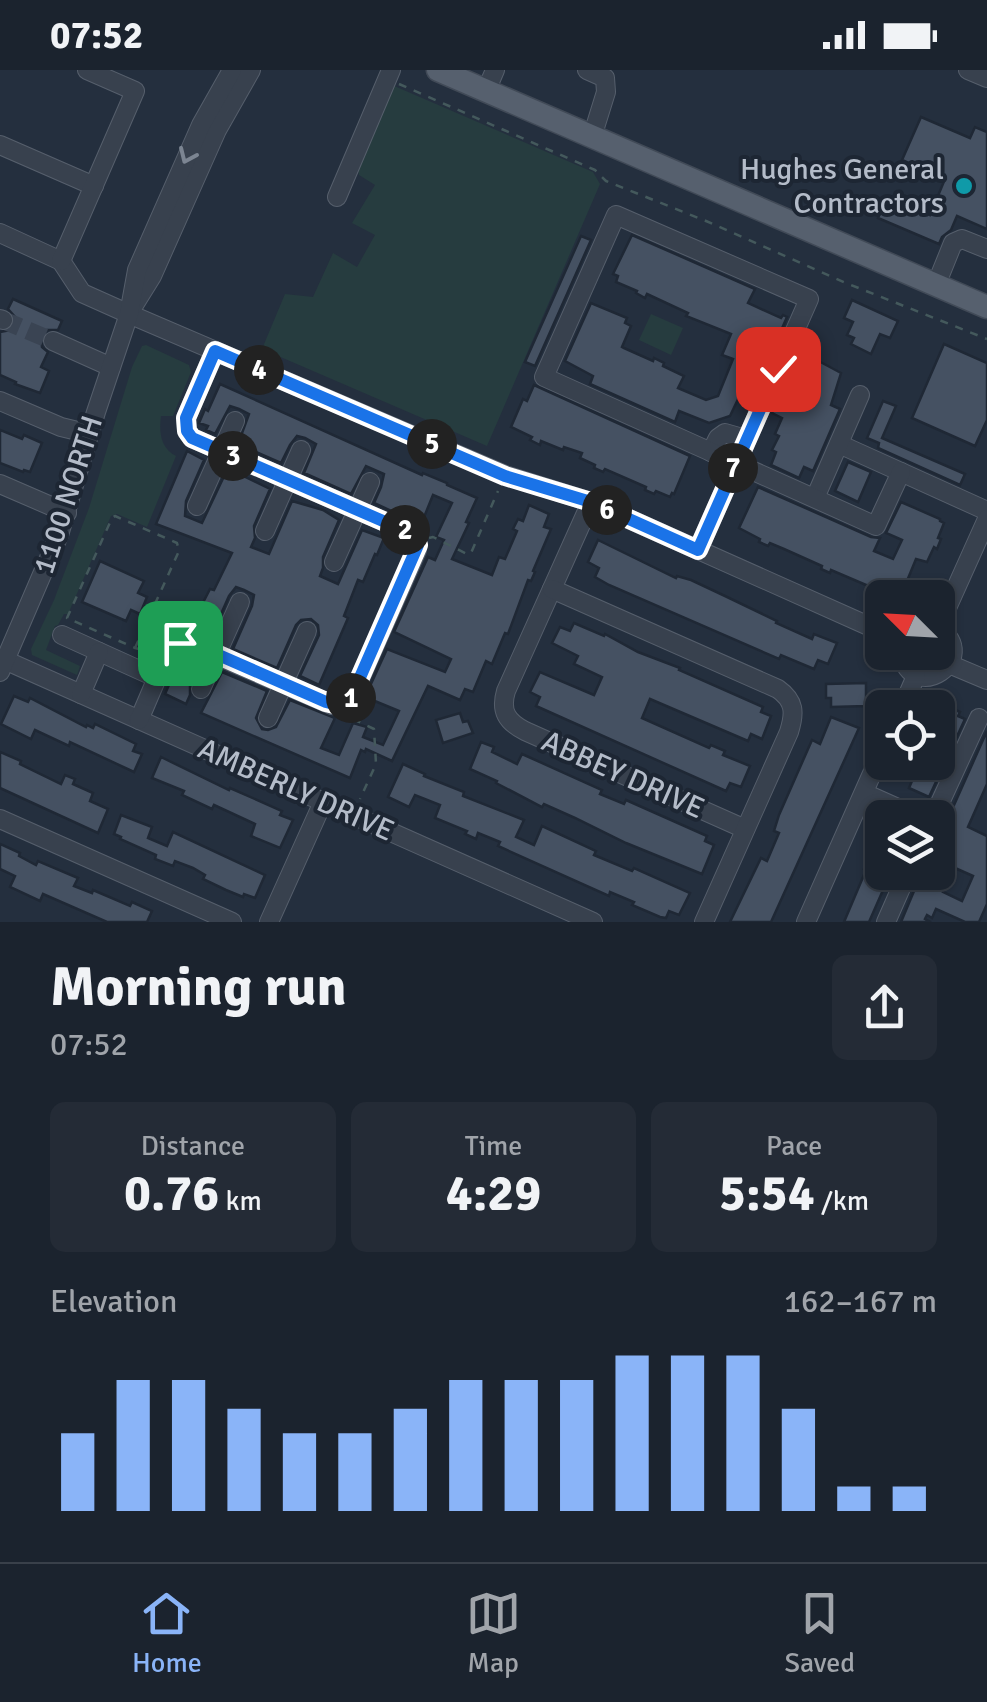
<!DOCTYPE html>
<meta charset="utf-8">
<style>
:root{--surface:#1b232e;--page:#242b36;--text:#f1f3f6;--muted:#a0a4aa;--line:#39404a;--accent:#8ab4f8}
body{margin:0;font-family:Signika,sans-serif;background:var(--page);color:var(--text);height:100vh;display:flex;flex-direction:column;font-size:38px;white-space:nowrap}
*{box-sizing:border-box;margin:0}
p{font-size:32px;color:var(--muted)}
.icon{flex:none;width:55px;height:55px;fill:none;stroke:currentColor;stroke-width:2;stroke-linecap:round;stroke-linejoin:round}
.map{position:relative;height:852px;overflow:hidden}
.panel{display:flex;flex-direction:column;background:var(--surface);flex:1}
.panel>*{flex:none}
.needle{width:65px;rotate:294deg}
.fabs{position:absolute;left:865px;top:510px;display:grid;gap:20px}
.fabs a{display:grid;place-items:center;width:90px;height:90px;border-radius:15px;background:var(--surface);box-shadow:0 2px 8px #0004,0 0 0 2px var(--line);font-size:50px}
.pin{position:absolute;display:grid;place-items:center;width:85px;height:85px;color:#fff;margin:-42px;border-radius:20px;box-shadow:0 5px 15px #0006}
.km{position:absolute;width:50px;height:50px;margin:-25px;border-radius:50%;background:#222;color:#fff;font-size:28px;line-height:50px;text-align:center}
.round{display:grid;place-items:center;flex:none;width:105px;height:105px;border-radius:15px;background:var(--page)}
.overview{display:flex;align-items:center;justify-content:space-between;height:170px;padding:0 50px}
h1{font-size:55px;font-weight:700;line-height:75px}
.figures{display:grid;grid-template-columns:repeat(3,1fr);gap:15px;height:170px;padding:10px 50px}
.figures div{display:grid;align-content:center;border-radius:15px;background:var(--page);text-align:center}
.figures b{font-size:50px;font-weight:700}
.figures small{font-size:28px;font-weight:400}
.figures p{font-size:28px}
.chart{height:280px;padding:20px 50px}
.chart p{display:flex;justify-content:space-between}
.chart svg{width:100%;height:180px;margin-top:10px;stroke:var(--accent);stroke-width:6}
.status{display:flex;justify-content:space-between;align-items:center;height:70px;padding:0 50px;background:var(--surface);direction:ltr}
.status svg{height:28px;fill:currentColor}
.dock{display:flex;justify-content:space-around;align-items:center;height:140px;border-top:2px solid var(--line);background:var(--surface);font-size:28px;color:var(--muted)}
.dock a{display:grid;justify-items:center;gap:5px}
.dock .active{color:var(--accent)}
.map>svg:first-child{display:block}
.green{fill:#263c3f}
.building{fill:#455162;stroke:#1f2835;stroke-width:2.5;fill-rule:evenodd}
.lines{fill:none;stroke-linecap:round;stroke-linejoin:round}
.minor-tunnel{stroke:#3a4453;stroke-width:18;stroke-dasharray:18 9;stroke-linecap:butt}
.minor-casing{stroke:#565f6c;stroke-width:20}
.major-casing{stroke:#414a57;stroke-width:25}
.path{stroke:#44595c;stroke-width:2.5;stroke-dasharray:8 8;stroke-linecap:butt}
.minor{stroke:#38414e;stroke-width:18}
.major{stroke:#56606e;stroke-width:22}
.oneway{stroke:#7c8592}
.route-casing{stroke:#fff;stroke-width:20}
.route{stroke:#1a73e8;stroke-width:12}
.culture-dot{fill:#0f9aa8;stroke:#1d2633;stroke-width:4}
.labels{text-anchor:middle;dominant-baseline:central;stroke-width:8;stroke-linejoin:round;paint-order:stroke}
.poi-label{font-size:30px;fill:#b4bcc9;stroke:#1d2633;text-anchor:end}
.street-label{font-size:30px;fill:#b4bcc9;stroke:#1d2633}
</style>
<div class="status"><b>07:52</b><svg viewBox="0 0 49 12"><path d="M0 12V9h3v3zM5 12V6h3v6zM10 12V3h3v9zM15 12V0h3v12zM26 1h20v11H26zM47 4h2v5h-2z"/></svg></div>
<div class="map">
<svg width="987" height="852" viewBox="0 0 987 852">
<rect width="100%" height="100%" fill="#242f3e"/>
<g class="green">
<path d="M392 15 593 102 600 114 487 376 262 279 285 224 313 227 333 183 357 197 375 165 352 153 375 115 359 105 357 94Z"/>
<path d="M651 244 683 258 671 285 639 270Z"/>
<path d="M146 275 189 295 191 302 173 346H161C159 361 160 378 176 386L147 457 117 444 111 446 68 544H64L58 555 55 556 46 580 80 596 77 605 32 585 31 579 54 530 89 438 132 297 142 276Z"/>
</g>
<g class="building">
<path d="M921 47 970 68 975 57 987 62V159L957 146 951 160 942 167 939 174 878 148 887 127 930 145 945 109 902 90Z"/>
<path d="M632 165 755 219 748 233 781 248 783 245 787 247 760 308 750 304 730 346 709 353 679 341 675 352 590 314 593 306 565 291 591 233 627 248 625 253 631 256 622 277 624 278 653 291 654 288 664 293 663 296 684 306 678 318 706 330 718 326 733 289 722 285 731 264 686 246 688 243 647 224 645 228 636 223 637 221 616 212 618 206 613 204Z"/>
<path d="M581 166 591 170 535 296 525 292Z"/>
<path d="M13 229 62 251 58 260H47L41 267 42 277 48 282 41 297 49 301 40 323 15 314 16 312 0 305V262L10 260 14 255 15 247 8 239Z"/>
<path d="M852 230 898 251 890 268 880 264 871 284 851 274 854 268 847 265 853 252 844 248Z"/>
<path d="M944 274 987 293V350L975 376 912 348Z"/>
<path d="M800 281 841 303 831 335 840 339 813 401 804 397 799 408 771 395 776 382 772 380 779 366 775 364 782 348 772 343Z"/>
<path d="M220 314 422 405 423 403 447 413V415L477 428 466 452 469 453 452 489 492 505 499 487 505 489 517 461 513 459 518 449 523 451 529 435 549 444 544 457 551 459 533 501 535 502 531 511 528 510 508 564 505 563 492 594 486 591 473 622 465 619 460 630 428 616 392 691 366 679 365 682 361 680 350 708 201 643 222 602 267 621 256 648 262 659 268 660 276 657 290 630 335 648 321 678 339 685 353 653 367 657 363 667 383 675 399 641 365 627 387 579 445 602 451 589 394 562 428 487 435 490 444 470 436 467 452 433 433 425 420 457 411 450 374 433 381 417 384 404 366 396 351 424 304 403 316 374 305 368 297 366 290 375 281 393 238 374 249 344 239 339 230 336 215 364 206 360 208 356 199 353 205 339 208 341Z"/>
<path d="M534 315 690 386 674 424 672 423 670 427 656 421 654 424 645 420 646 417 605 399 603 402 594 398 595 395 580 388 582 383 564 377 563 380 541 371 540 375 530 370 532 367 511 357 523 329 527 331Z"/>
<path d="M883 331 896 336 882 368 965 404 960 415 878 378 879 373 867 368Z"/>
<path d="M0 360 22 369 24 365 42 373 30 402 24 400 23 402 0 393Z"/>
<path d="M187 381 204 390 186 431 185 446 202 453 226 402 234 405 235 402 270 419 254 456 255 468 251 477 269 484 292 431 323 440 339 450 323 487V498L320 506 338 514 362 460 384 468 377 485 375 484 363 512 358 510 344 546 348 548 319 615 300 606 319 565 318 555 311 549 301 550 296 555 277 598 233 579 252 536 254 525 244 520 236 517 229 526 210 569 189 560 210 519 214 520 232 483 156 454Z"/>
<path d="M848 392 871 402 858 432 835 421Z"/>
<path d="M758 417 871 467 880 468 874 481 893 489 902 470 886 463 901 432 940 449V451L944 453 938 468 941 469 937 479 934 477 927 492 916 489 900 528 882 523 881 526 871 522 873 518 831 500 830 503 821 499 822 496 784 479 770 473 768 476 759 472 760 469 739 458Z"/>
<path d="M598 470 676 508 677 506 691 510 725 526 777 551 776 553 812 569 814 564 837 573 828 594 818 590 814 599 781 585 779 589 609 515 595 507 599 498 588 492Z"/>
<path d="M100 491 144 511 138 523 147 527 140 544 131 540 126 551 82 532Z"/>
<path d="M574 553 604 566 605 564 638 582 680 598 679 600 763 637 761 642 771 646 762 669 751 664 748 671 650 629 642 648 709 678 711 675 725 681 723 685 750 696 741 717 730 713 726 721 536 636 540 627 530 622 540 602 594 625 602 607 574 594 578 586 552 573 560 557 570 561Z"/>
<path d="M182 585 200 592 190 614V625L186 634 165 624Z"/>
<path d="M866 613V636L831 637V628H826V614Z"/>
<path d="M14 626 28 632 30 628 86 657 87 655 93 658 95 654 136 674 133 681 142 684 134 702 70 672 69 676 35 660 31 669 1 654Z"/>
<path d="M946 636 960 642 958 646 965 649 929 727 909 718 920 692H938V656Z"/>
<path d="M460 643 463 652 468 651 473 663 443 673 436 650Z"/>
<path d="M831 647 859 658 771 852H730L761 788 767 791 779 763 774 761 779 745 812 670 820 674Z"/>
<path d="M987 661V714L968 757 987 766V834L979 852H965L936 839 932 848 927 845 925 849 931 852H901L922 802H938V771ZM955 798 973 806 962 831 943 822Z"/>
<path d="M481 672 494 677 492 682 517 694 522 684 602 720 600 724 624 734 626 730 707 766 705 771 714 775 702 804 626 773 575 748 544 734 542 737 496 713 497 711 470 699Z"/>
<path d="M0 682 21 691 20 694 61 714 65 705 75 709 73 714 93 723 90 731 108 739 98 763 0 718Z"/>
<path d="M161 687 229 720 230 718 282 741 280 745 293 750 280 778 251 766 255 754 214 735 212 739 182 725 184 721 152 708Z"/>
<path d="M403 694 425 704 424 706 464 722 463 726 524 750 516 767 534 775 542 756 596 781 594 785 632 801 634 798 690 823 679 845 669 841 666 848 660 847 632 835 634 832 610 822 609 826 498 776 500 772 478 763 476 769 465 764 467 761 435 748 440 735 415 725 409 737 388 727Z"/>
<path d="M121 745 152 757 148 768 167 776 173 762 265 805 255 828 244 824 243 827 226 820 203 809 205 805 193 798 175 791 173 796 155 789 156 785 120 769 121 767 114 764Z"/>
<path d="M882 762V802H891L869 852H844L866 800 864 799Z"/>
<path d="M0 774 20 783 19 786 36 795 38 791 78 808 74 816 92 823 93 820 130 836 132 832 152 841 147 852H107L43 824 40 831 10 817 15 806 0 799Z"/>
</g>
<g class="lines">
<path class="minor-tunnel" d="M3 250 53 271"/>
<defs>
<g id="minor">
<path d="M587 0 605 8 606 22 592 67"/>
<path d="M968 0 987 8"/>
<path d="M486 21 495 0"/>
<path d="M0 75 94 116"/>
<path d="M337 127 391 0"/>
<path d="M0 163 61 191 82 223 129 244 505 405 591 432 882 562"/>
<path d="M61 191 135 21 87 0"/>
<path d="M936 215 953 173 962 169 987 179"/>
<path d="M134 235 152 206 217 60 251 0"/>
<path d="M0 249 3 250"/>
<path d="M53 271 111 297"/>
<path d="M0 331 61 357 90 364"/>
<path d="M839 374 987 441"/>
<path d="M711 382 718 368 725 363 746 369"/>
<path d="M0 414 67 443"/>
<path d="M815 428 860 325"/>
<path d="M591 432 506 621C500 641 507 652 525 661L745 759"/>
<path d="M197 436 235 351"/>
<path d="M265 461 301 380"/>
<path d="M698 480 809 229 616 145 544 307 711 382 876 456 901 402"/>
<path d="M334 492 370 412"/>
<path d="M552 519 778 619C795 631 795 643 789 662L704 852"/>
<path d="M938 558 987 449"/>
<path d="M62 565 157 608"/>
<path d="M901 582C912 637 983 588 938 558"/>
<path d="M0 588 593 852"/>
<path d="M949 594 987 610"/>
<path d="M0 602 59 465 96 342 129 244 137 200 201 55 232 0"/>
<path d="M201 619 240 532"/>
<path d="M81 624 99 582"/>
<path d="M902 638 916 606"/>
<path d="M268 648 307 561"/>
<path d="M139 650 168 582 175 574 185 572 332 635 342 636 354 622 417 480V471L406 461 192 368 187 361 186 348 215 281"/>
<path d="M864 723 920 748"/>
<path d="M933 748 979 648"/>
<path d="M0 749 232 852"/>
<path d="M269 852 323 732"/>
<path d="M806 852 882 681"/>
<path d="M886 852 908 802"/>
</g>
<path id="major" d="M438 0 987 237"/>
</defs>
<use href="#minor" class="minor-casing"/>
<use href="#major" class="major-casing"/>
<g class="path">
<path d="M399 14 595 100 606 111 706 151 846 213 987 269"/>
<path d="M429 468 433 467 467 484 471 483 498 421"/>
<path d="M135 578 179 481 177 473 115 446 112 448 67 548 135 578 147 581"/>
<path d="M353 649 374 659 376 694 360 729"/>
</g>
<use href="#minor" class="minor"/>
<use href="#major" class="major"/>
</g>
<defs><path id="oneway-chevron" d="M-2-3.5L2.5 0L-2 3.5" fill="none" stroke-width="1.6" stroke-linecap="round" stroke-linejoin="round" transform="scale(2.5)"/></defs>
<use class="oneway" href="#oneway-chevron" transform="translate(187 86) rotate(114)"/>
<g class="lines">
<defs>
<path id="route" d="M180 573H191L326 632 342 636 351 628 418 475 414 466 406 461 192 368 187 361 186 348 215 281 505 406 591 432 698 480 778 299"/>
</defs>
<use href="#route" class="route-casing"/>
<use href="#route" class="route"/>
</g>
<circle class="culture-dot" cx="964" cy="116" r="10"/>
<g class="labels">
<g class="poi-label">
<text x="944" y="99">Hughes General<tspan x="944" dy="34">Contractors</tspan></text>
</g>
<g class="street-label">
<text transform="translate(68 425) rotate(-72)">1100 NORTH</text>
<text transform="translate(623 705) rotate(24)">ABBEY DRIVE</text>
<text transform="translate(296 720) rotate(24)">AMBERLY DRIVE</text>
</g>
</g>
</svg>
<div class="fabs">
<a><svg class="needle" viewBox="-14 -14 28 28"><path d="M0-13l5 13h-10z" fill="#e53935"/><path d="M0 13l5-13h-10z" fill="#a0a4aa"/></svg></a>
<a><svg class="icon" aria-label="locate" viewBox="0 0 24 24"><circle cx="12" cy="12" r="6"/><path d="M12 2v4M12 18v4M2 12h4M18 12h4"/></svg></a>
<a><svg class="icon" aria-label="layers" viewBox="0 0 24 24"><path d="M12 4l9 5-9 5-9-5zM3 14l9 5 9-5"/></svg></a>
</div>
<div class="pin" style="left:180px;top:573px;background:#1e9e55"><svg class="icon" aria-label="arrive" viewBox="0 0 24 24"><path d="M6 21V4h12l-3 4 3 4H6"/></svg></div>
<div class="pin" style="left:778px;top:299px;background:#d93025"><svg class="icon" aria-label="check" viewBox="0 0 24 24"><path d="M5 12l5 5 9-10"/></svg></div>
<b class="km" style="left:351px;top:628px">1</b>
<b class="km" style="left:405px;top:460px">2</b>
<b class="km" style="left:233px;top:386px">3</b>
<b class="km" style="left:259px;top:300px">4</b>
<b class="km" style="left:432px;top:374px">5</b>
<b class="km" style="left:607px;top:440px">6</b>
<b class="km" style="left:733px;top:398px">7</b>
</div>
<section class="panel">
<div class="overview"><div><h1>Morning run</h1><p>07:52</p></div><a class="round"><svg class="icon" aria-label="share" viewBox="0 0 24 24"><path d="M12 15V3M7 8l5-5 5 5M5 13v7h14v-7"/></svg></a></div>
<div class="figures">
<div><p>Distance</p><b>0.76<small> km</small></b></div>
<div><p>Time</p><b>4:29</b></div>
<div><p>Pace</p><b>5:54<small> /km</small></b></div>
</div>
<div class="chart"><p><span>Elevation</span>162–167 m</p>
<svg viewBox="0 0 160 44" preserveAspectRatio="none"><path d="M5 44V25M15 44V12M25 44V12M35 44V19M45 44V25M55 44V25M65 44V19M75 44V12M85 44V12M95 44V12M105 44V6M115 44V6M125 44V6M135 44V19M145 44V38M155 44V38"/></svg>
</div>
</section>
<nav class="dock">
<a class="active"><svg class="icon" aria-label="home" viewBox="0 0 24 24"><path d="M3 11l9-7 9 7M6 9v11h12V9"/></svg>Home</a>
<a><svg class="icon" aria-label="map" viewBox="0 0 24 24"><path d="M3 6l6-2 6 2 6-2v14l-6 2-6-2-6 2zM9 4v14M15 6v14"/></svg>Map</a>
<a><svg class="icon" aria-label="saved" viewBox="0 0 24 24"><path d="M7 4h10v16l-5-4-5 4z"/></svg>Saved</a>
</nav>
